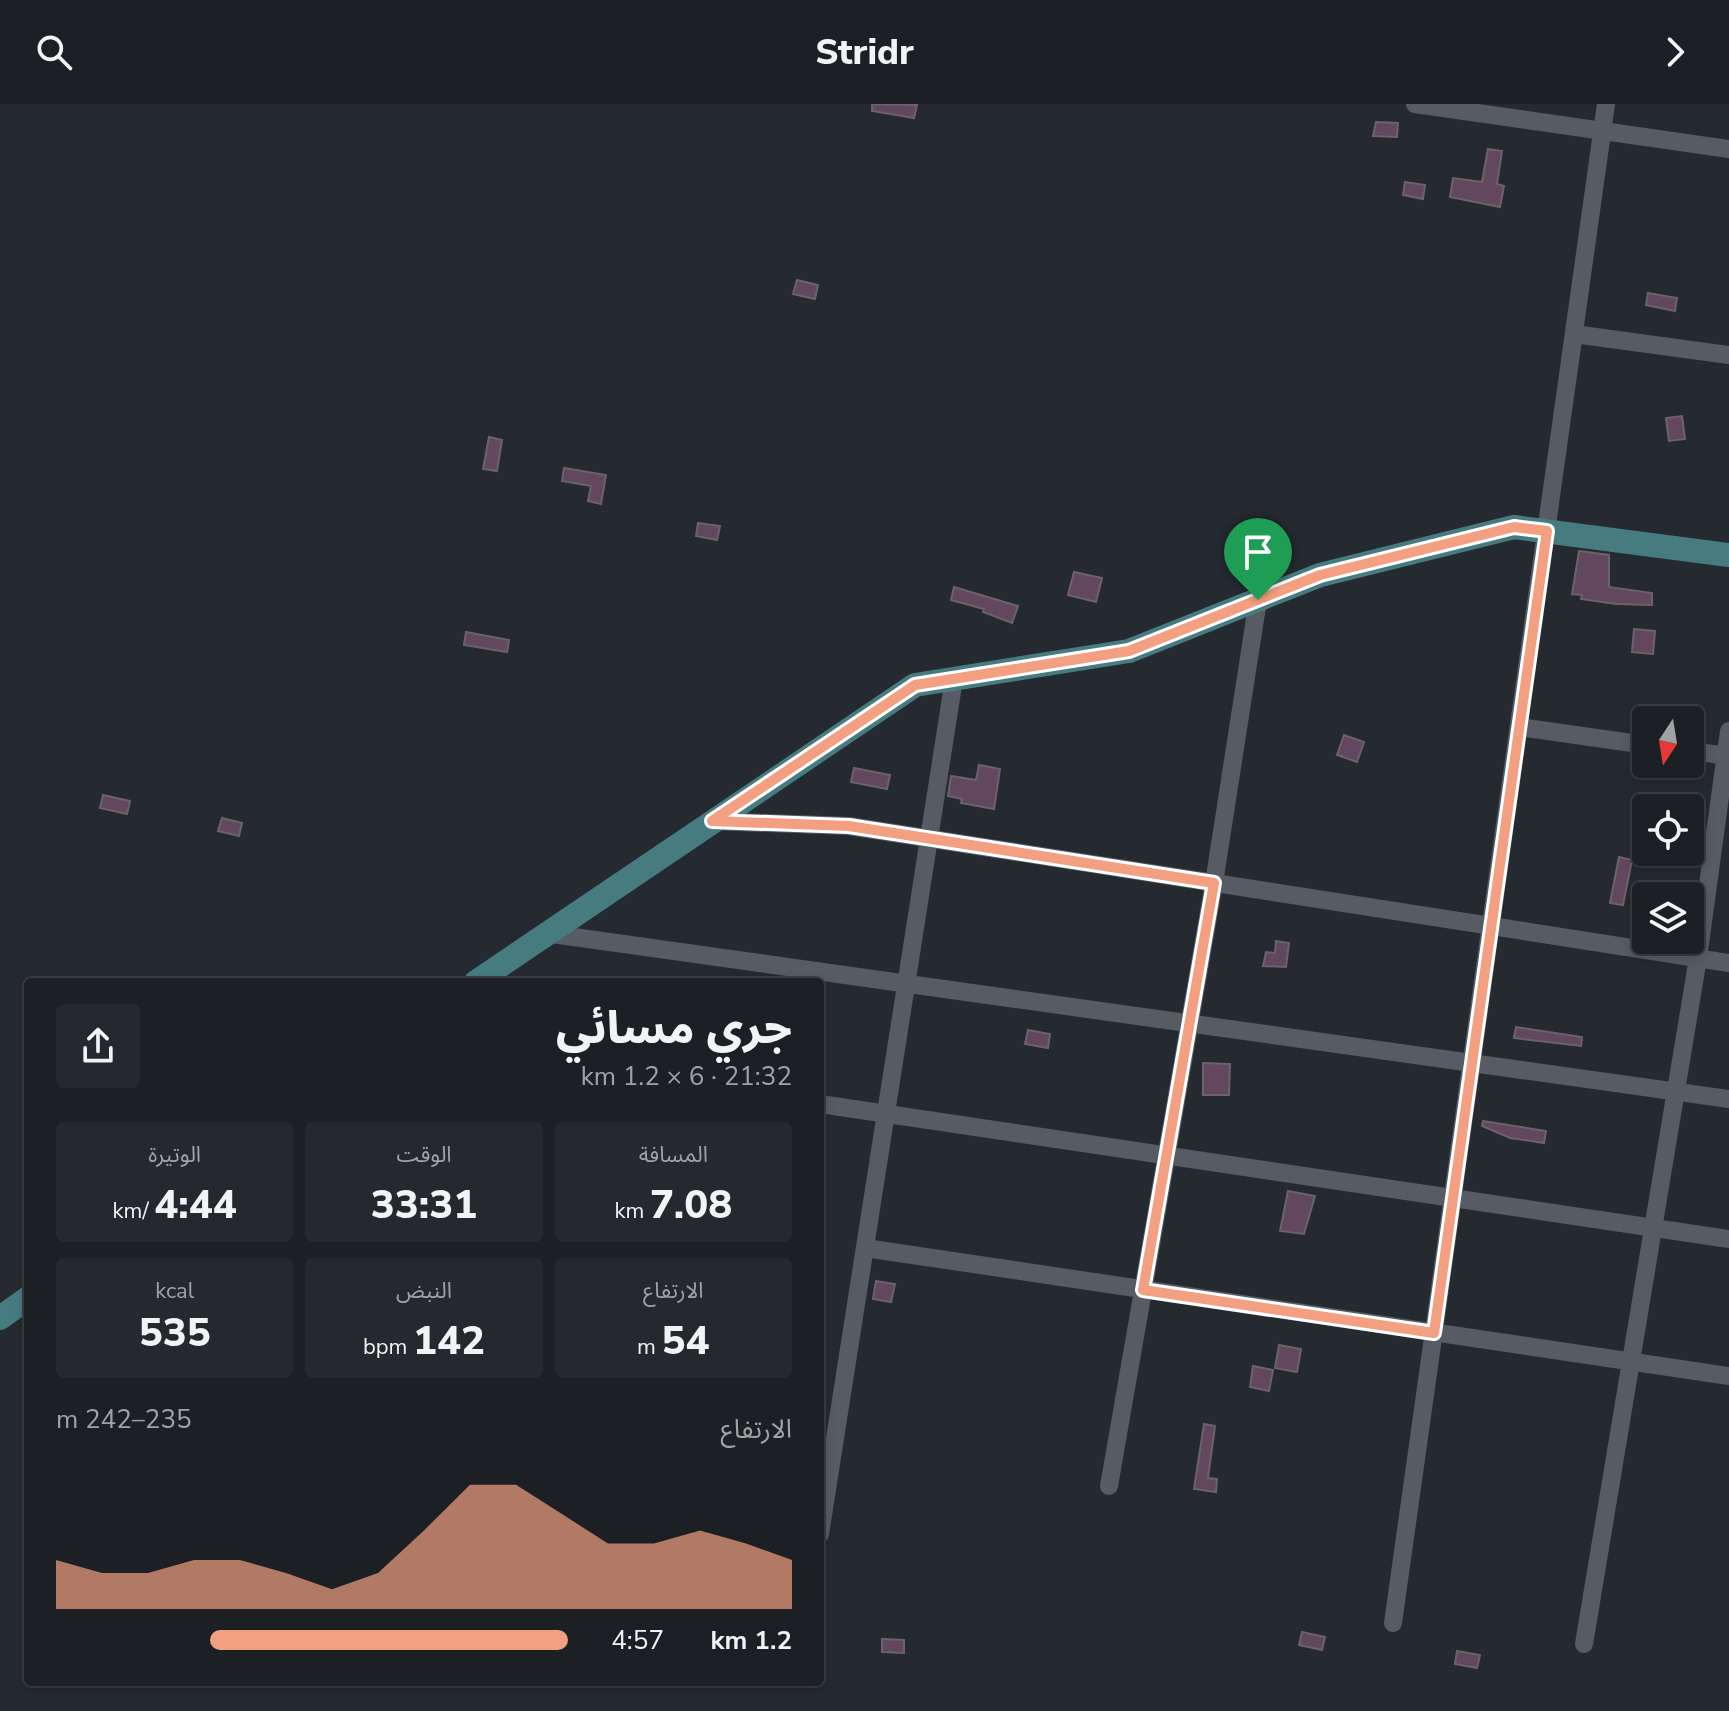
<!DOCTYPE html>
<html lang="ar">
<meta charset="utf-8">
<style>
:root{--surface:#1c2024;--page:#25282c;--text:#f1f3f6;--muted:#a0a3a6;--line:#3a3e41;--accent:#f2a081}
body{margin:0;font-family:"Nunito Sans","Noto Sans Arabic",sans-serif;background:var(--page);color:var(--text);direction:rtl;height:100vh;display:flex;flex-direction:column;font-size:30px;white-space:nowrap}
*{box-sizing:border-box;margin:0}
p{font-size:26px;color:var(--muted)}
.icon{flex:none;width:44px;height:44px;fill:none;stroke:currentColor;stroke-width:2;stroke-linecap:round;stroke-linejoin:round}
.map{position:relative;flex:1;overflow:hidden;direction:ltr}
.details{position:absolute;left:24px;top:874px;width:800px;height:708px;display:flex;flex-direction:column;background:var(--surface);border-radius:8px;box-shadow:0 4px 12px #0003,0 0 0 2px var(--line);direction:rtl}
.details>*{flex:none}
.needle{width:52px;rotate:192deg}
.tools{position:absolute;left:1632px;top:602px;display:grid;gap:16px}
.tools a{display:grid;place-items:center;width:72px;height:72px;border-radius:8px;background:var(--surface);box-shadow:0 4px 12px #0003,0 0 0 2px var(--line);font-size:40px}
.pin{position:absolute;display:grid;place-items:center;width:68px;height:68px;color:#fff;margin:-82px -34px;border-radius:50% 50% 50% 0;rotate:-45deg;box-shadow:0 0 8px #0007}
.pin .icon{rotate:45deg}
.round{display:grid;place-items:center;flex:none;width:84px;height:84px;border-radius:8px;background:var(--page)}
.head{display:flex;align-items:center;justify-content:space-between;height:136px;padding:0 32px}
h1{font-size:44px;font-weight:800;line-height:60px}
.metrics{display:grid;grid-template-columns:repeat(3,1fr);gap:12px;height:136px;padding:8px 32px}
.metrics div{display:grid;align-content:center;border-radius:8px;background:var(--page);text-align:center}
.metrics b{font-size:40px;font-weight:800}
.metrics small{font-size:22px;font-weight:400}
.metrics p{font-size:22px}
.chart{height:224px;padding:16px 32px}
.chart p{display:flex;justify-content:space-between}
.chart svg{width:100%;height:144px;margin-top:8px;fill:var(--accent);opacity:.7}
ul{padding:0 32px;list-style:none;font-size:26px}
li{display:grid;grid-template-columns:128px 96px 1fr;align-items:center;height:60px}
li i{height:20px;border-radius:10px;background:var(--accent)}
header{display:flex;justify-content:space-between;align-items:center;height:104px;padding:0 32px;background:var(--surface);font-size:36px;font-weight:800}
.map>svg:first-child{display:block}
.building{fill:#63475e;stroke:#6b6369;stroke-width:2}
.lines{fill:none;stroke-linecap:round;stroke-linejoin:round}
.street{stroke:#575c64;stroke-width:18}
.secondary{stroke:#467c80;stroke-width:24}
.route-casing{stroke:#fff;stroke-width:16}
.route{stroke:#f2a081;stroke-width:10}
</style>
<header><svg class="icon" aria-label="forward" viewBox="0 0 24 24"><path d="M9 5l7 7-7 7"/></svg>Stridr<svg class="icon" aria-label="search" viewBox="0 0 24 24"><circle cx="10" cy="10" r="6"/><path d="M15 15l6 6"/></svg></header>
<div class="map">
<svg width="1729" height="1607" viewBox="0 0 1729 1607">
<rect width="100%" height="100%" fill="#252a30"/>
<g class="building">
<path d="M872 0 917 1 914 14 872 7Z"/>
<path d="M1376 18 1398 19 1397 33 1373 32Z"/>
<path d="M1488 45 1502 47 1497 80 1504 82 1500 103 1450 93 1453 74 1482 78Z"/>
<path d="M1405 78 1425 81 1423 95 1403 91Z"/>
<path d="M797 176 818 181 815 195 793 190Z"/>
<path d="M1648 189 1677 194 1675 207 1646 201Z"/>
<path d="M1682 312 1685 335 1669 337 1666 314Z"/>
<path d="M489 333 502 336 497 367 483 365Z"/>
<path d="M564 364 606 371 601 400 588 397 591 382 562 377Z"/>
<path d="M698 419 720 422 717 436 696 432Z"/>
<path d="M1579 447 1609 451V483L1652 489V501L1616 500 1581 495 1582 491 1572 490Z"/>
<path d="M1074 468 1102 474 1096 498 1068 491Z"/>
<path d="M954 483 1018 502 1012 519 983 508 984 505 951 496Z"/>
<path d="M1634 525 1655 527 1653 550 1632 548Z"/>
<path d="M466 528 509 536 507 548 464 541Z"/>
<path d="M1344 631 1364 638 1357 658 1337 651Z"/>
<path d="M979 661 1000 665 994 705 961 699 962 695 948 692 951 672 976 676Z"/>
<path d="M854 664 890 671 887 685 851 678Z"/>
<path d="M103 691 130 697 127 710 100 704Z"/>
<path d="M222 714 242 719 239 732 218 727Z"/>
<path d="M1619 753 1632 756 1623 801 1610 799Z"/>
<path d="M1276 837 1289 839 1286 863 1263 862 1266 848 1275 849Z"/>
<path d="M1516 923 1582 933 1581 942 1514 934Z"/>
<path d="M1028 926 1050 930 1048 944 1025 940Z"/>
<path d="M1203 959 1230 960 1229 991H1203Z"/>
<path d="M1483 1017 1546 1027 1544 1039 1510 1034 1482 1022Z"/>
<path d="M1288 1087 1315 1092 1304 1130 1280 1127Z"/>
<path d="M876 1177 895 1180 891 1198 873 1195Z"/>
<path d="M1279 1241 1301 1245 1297 1268 1275 1264Z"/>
<path d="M1253 1262 1273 1266 1269 1287 1250 1283Z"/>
<path d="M1204 1320 1215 1322 1208 1374 1217 1375 1216 1388 1194 1385Z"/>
<path d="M1302 1528 1325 1533 1322 1546 1299 1541Z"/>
<path d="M882 1535 904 1536V1549L882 1548Z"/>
<path d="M1457 1547 1480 1551 1477 1564 1455 1560Z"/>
</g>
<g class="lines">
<g class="street">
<path d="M1415 0 1729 45"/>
<path d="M1574 230 1729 251"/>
<path d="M1519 623 1646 641"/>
<path d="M1690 647 1729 652"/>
<path d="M712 717 849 722 1729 859"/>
<path d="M545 829 1729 995"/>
<path d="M820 1000 1729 1135"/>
<path d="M865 1144 1729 1272"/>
<path d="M1109 1382 1214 779 1258 496"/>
<path d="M820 1430 954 575"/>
<path d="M1393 1519 1606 0"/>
<path d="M1584 1540 1698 854 1729 627"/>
</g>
<g class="secondary">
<path d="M476 878 915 581 1129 547 1320 471 1514 423 1729 451"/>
<path d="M0 1214 28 1194"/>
</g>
</g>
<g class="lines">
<defs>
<path id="route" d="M1514 423 1547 427 1434 1229 1143 1186 1214 779 849 722 712 717 915 581 1129 547 1320 471Z"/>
</defs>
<use href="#route" class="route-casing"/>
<use href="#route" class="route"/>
</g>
</svg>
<div class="tools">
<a><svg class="needle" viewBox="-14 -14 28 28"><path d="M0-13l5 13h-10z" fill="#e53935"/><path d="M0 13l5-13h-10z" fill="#a0a3a6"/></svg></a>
<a><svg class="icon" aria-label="locate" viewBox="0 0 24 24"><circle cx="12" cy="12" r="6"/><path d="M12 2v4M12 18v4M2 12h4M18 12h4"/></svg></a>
<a><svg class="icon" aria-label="layers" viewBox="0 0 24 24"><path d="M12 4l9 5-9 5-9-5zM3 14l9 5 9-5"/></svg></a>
</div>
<div class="pin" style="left:1258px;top:496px;background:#1e9e55"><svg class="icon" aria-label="arrive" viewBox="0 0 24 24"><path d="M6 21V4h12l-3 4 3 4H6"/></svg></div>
<section class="details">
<div class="head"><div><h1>جري مسائي</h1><p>21:32 · 6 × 1.2 km</p></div><a class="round"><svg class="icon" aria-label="share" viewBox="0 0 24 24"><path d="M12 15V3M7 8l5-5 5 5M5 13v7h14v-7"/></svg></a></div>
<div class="metrics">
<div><p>المسافة</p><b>7.08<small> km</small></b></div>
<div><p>الوقت</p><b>33:31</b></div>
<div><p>الوتيرة</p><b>4:44<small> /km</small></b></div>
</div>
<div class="metrics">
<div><p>الارتفاع</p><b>54<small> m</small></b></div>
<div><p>النبض</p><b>142<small> bpm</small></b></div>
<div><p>kcal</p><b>535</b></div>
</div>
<div class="chart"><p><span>الارتفاع</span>235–242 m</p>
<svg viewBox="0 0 160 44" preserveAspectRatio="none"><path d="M0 44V29L10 33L20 33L30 29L40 29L50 33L60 38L70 33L80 20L90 6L100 6L110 15L120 24L130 24L140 20L150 24L160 29V44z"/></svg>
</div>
<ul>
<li><b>1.2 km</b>4:57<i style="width:70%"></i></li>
</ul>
</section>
</div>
